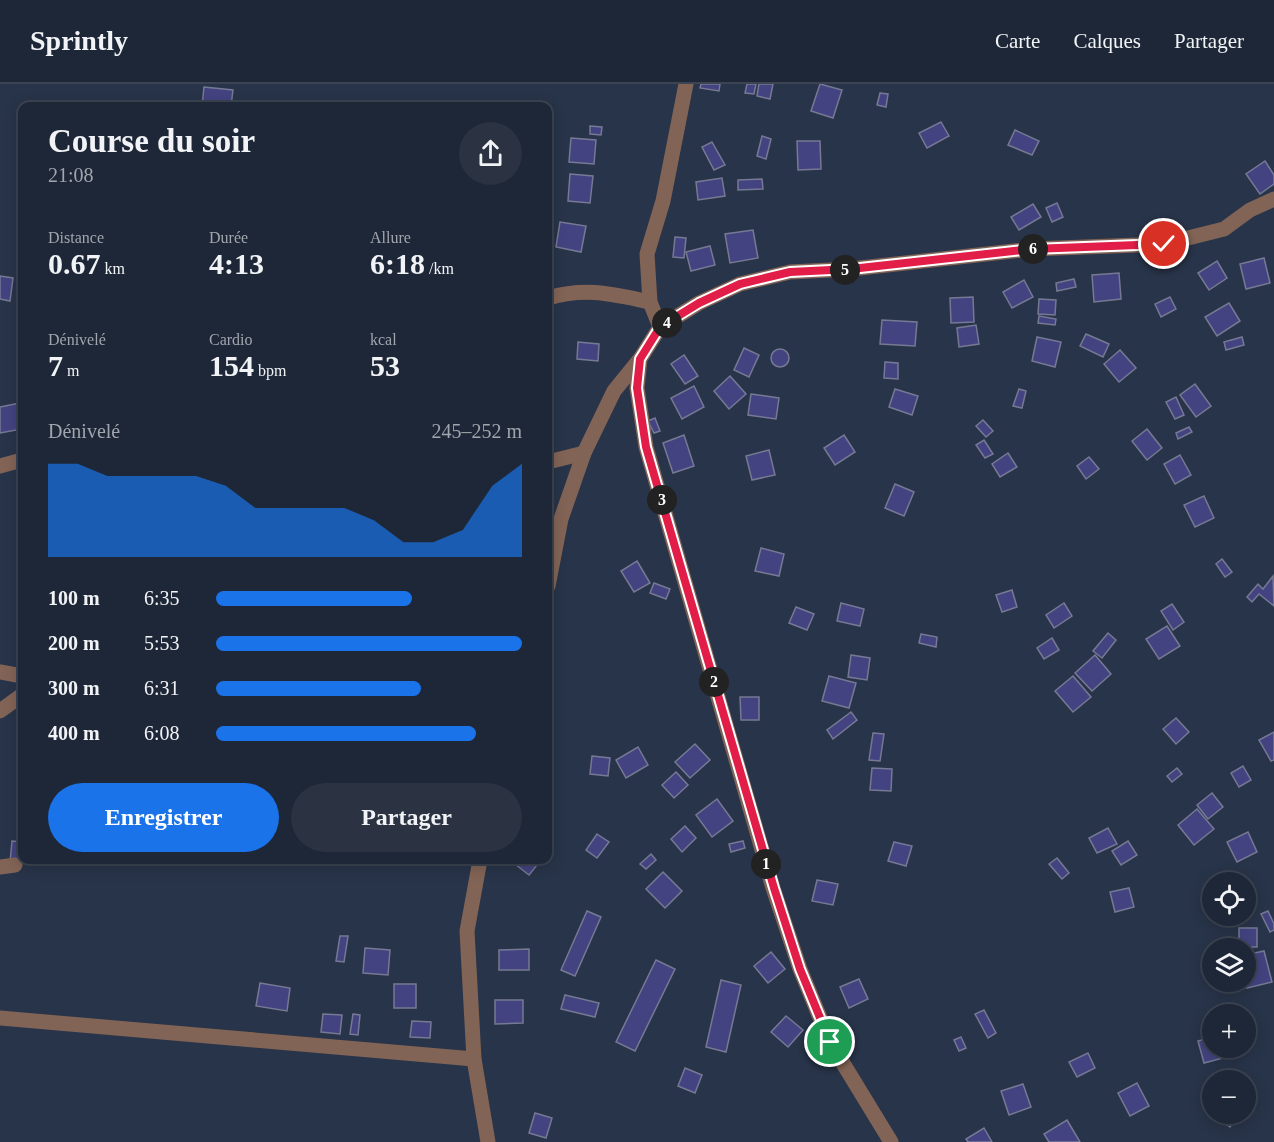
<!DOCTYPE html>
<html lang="fr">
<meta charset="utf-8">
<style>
:root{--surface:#1e2737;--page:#2b3342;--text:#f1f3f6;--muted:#a1a5ad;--line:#3c4452;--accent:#1a73e8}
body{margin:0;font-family:Georgia,serif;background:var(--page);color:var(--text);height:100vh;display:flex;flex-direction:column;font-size:22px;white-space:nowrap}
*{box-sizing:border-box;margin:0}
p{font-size:20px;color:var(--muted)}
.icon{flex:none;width:33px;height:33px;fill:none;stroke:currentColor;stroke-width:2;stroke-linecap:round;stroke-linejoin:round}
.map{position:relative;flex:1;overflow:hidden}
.side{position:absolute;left:18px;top:18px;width:534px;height:762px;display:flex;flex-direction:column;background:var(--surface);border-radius:12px;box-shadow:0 3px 15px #0003,0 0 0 2px var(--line)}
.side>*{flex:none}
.fabs{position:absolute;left:1202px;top:788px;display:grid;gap:12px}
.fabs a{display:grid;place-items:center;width:54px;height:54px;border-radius:50%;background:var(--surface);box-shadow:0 3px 15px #0003,0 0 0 2px var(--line);font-size:30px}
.pin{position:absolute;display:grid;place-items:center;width:51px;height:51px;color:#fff;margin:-26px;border:3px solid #fff;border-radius:50%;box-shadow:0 2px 6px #0007}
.km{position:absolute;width:30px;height:30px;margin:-15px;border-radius:50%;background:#222;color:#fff;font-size:16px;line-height:30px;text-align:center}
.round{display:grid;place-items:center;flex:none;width:63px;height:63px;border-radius:32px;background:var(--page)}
.headline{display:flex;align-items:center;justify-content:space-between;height:102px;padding:0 30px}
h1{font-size:33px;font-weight:600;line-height:45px}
.metrics{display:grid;grid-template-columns:repeat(3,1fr);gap:9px;height:102px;padding:6px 30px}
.metrics div{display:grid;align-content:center}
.metrics b{font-size:30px;font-weight:600}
.metrics small{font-size:16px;font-weight:400}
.metrics p{font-size:16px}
.chart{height:168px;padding:12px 30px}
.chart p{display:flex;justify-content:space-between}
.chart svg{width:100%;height:108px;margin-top:6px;fill:var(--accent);opacity:.7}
.action{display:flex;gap:12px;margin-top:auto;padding:12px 30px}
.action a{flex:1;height:69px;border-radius:36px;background:var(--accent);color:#fff;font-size:24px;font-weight:600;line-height:69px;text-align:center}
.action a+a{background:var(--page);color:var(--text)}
ul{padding:0 30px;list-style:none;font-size:20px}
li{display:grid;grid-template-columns:96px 72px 1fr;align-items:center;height:45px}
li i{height:15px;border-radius:8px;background:var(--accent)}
header{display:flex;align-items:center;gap:36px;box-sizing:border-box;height:84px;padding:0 30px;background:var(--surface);border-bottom:2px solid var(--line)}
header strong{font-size:28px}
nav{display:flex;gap:33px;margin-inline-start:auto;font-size:21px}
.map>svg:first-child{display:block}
.building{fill:#434381;stroke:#767993;stroke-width:1.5}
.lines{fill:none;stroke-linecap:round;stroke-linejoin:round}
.minor{stroke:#826456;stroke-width:15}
.route-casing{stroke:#fff;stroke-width:12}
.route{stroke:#e11d48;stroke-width:8}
</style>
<header>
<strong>Sprintly</strong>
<nav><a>Carte</a><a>Calques</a><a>Partager</a></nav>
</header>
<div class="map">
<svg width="1274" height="1058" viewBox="0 0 1274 1058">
<rect width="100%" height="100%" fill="#283449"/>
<g class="building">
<path d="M701 0H720L719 7 700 4Z"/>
<path d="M747 0H756L754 10 745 9Z"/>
<path d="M759 0H773L770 15 757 12Z"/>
<path d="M820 0 842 6 833 34 811 27Z"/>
<path d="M204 3 233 6 231 22H202Z"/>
<path d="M880 9 888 10 886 23 877 21Z"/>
<path d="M941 38 949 52 927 64 919 49Z"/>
<path d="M590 42 602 43 601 51 590 50Z"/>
<path d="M1015 46 1039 57 1032 71 1008 61Z"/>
<path d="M762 52 771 55 766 75 757 72Z"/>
<path d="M571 54 596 56 594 80 569 78Z"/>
<path d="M797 57H820L821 85 798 86Z"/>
<path d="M712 58 725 81 714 86 702 63Z"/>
<path d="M1265 77 1274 91V100L1260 110 1246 90Z"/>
<path d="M570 90 593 92 590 119 568 117Z"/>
<path d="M722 94 725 112 698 116 696 98Z"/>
<path d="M762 95 763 105 738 106V96Z"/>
<path d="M1057 119 1063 133 1052 138 1046 124Z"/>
<path d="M1033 120 1041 133 1019 146 1011 133Z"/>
<path d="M560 138 586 142 581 168 556 163Z"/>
<path d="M753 146 758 174 730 179 725 150Z"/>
<path d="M675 153 686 154 684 174 673 173Z"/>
<path d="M710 162 715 181 691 187 686 168Z"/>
<path d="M1264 174 1270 199 1246 205 1240 180Z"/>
<path d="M1217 177 1227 194 1209 206 1198 189Z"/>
<path d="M1119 189 1121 215 1094 218 1092 191Z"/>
<path d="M0 192 13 194 10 217 0 215Z"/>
<path d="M1074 195 1076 203 1057 207 1056 199Z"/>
<path d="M1024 196 1033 213 1012 224 1003 208Z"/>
<path d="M973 213 974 238 951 239 950 214Z"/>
<path d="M1170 213 1176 225 1161 233 1155 220Z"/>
<path d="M1039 215 1056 216 1055 231 1038 230Z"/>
<path d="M1229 219 1240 237 1217 252 1205 233Z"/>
<path d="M1039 232 1056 235 1055 241 1038 239Z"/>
<path d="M882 236 917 238 915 262 880 260Z"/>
<path d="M976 241 979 260 959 263 957 244Z"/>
<path d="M1086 250 1109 260 1103 273 1080 262Z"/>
<rect x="548" y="253" width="5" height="21"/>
<path d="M1037 253 1061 258 1055 283 1032 277Z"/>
<path d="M1242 253 1244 261 1226 266 1224 258Z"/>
<path d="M578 258 599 260 598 277 577 275Z"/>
<path d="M744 264 759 271 749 293 734 286Z"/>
<circle cx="780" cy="274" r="9"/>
<path d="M1120 266 1136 284 1119 298 1104 280Z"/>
<path d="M684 271 698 292 685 300 671 280Z"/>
<path d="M885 278 898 279V295L884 294Z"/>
<path d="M730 292 746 310 729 325 714 307Z"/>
<path d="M1195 300 1211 322 1196 333 1180 311Z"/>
<path d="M694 302 704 323 682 335 671 314Z"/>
<path d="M895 305 918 312 912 331 889 323Z"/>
<path d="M1019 305 1026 307 1022 324 1013 322Z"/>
<path d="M751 310 779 314 776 335 748 331Z"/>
<path d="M1176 313 1184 331 1175 335 1166 318Z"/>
<path d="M20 319 22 345 0 349V323Z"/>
<path d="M655 334 660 347 654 349 648 337Z"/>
<path d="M983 336 993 347 986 353 976 342Z"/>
<path d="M1189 343 1192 348 1178 355 1176 349Z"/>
<path d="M1147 345 1162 364 1147 376 1132 357Z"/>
<path d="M684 351 694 382 673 389 663 359Z"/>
<path d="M844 351 855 368 835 381 824 364Z"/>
<path d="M984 356 993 370 985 374 976 361Z"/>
<path d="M769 366 775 391 752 396 746 372Z"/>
<path d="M1008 369 1017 383 1000 393 992 380Z"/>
<path d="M1180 371 1191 391 1175 400 1164 380Z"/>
<path d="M1089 373 1099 385 1086 395 1077 382Z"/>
<path d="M895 400 914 408 904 432 885 424Z"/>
<path d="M1204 412 1214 434 1195 443 1184 421Z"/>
<path d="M761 464 784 470 779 492 755 487Z"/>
<path d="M1222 475 1232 488 1225 493 1216 480Z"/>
<path d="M637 477 650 499 634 508 621 487Z"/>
<path d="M1273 492 1274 522 1259 510 1252 518 1247 513 1258 500 1263 505Z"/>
<path d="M654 499 670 505 666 515 650 509Z"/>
<path d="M1012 506 1017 523 1002 528 996 511Z"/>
<path d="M841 519 864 525 860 542 837 537Z"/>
<path d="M1064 519 1072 532 1054 544 1046 531Z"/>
<path d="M1172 520 1184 538 1173 546 1161 527Z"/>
<path d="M796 523 814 530 807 546 789 539Z"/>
<path d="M1167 542 1180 562 1159 575 1146 555Z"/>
<path d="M1108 549 1116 556 1102 574 1093 567Z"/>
<path d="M921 550 937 553 936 563 919 559Z"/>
<path d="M1052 554 1059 566 1044 575 1037 564Z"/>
<path d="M851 571 870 574 867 596 848 593Z"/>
<path d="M1095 571 1111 590 1092 607 1075 589Z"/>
<path d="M829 592 856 599 849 624 822 617Z"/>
<path d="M1073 592 1091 613 1073 628 1055 607Z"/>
<path d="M740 613H759V636H741Z"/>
<path d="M851 628 857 636 833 655 827 646Z"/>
<path d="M1176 634 1189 648 1176 660 1163 645Z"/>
<path d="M1274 648V676L1271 677 1259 656Z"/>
<path d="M873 649 884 650 880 677 869 676Z"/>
<path d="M695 660 710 676 690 694 675 678Z"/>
<path d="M638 663 648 681 626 694 616 676Z"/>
<path d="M592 672 610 674 608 692 590 690Z"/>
<path d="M1243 682 1251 696 1239 703 1231 689Z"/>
<path d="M872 684 892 685 891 707 870 706Z"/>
<path d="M1177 684 1182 690 1172 698 1167 692Z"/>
<path d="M676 688 688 701 674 714 662 701Z"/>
<path d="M1212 709 1223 723 1208 735 1197 721Z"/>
<path d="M717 715 733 737 712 753 696 731Z"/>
<path d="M1197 725 1214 745 1194 761 1178 741Z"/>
<path d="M685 742 696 754 682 768 671 755Z"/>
<path d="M1108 744 1117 760 1097 769 1089 754Z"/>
<path d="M1248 748 1257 768 1237 778 1227 758Z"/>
<path d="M597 750 609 758 597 774 586 766Z"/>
<path d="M12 757 22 758V776H32V780L10 778Z"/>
<path d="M743 757 745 764 731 768 729 760Z"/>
<path d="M1128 757 1137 771 1121 781 1112 767Z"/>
<path d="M894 758 912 762 906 782 888 777Z"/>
<path d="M651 770 656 776 646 785 640 780Z"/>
<path d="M1057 774 1069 789 1062 795 1049 780Z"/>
<path d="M512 776H541L529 791 511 777Z"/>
<path d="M663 788 682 807 665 824 646 805Z"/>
<path d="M817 796 838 800 833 821 812 817Z"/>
<path d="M1129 804 1134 823 1115 828 1110 808Z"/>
<path d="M587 827 601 833 575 892 561 886Z"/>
<path d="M1268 827 1274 840V846L1270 848 1261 830Z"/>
<rect x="1239" y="844" width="18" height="19"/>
<path d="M340 852H348L344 878 336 877Z"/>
<path d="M365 864 390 866 388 891 363 889Z"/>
<path d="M529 865V886H499V866Z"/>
<path d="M1264 867 1272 898 1247 904 1245 871Z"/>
<path d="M771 868 785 885 768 899 754 882Z"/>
<path d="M656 876 675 885 635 967 616 958Z"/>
<path d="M859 895 868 915 849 924 840 903Z"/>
<path d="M721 896 741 901 726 968 706 963Z"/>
<path d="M260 899 290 904 287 927 256 922Z"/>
<rect x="394" y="900" width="22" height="24"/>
<path d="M565 911 599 919 595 933 561 925Z"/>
<path d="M495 916H523V939L495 940Z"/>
<path d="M984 926 996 949 988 954 975 930Z"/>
<path d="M323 930 342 931 340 950 321 948Z"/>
<path d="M353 930 360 931 358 951 350 950Z"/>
<path d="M786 932 803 946 788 963 771 948Z"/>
<path d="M412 937 431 938 430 954 410 953Z"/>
<path d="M961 953 966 964 959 967 954 956Z"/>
<path d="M1212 953V963H1220L1223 974 1204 979 1198 957Z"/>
<path d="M1088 969 1095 984 1077 993 1069 978Z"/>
<path d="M685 984 702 991 695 1009 678 1002Z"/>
<path d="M1137 999 1149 1022 1130 1032 1118 1009Z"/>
<path d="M1023 1000 1031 1023 1009 1031 1001 1007Z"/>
<path d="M535 1029 552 1034 546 1054 529 1049Z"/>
<path d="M1216 1029H1239L1230 1043 1214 1032Z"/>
<path d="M1067 1036 1080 1058H1049L1044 1050Z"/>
<path d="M984 1044 992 1058H968L966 1055Z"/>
</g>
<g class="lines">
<g class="minor">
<path d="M548 214C587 203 611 210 650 218"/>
<path d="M660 243 650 218 647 170 663 117 686 0"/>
<path d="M548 378 584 369"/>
<path d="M0 382 22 376"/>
<path d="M548 502 561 435 584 369 614 307 640 275"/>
<path d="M0 588 22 592"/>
<path d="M0 627 22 611"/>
<path d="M480 776 467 847 474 975 488 1058"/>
<path d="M0 783 15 781"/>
<path d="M0 934 474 975"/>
<path d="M891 1058 830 958 800 885 773 804 646 363 637 304 640 275 660 243 699 219 740 200 790 188 851 185 1032 165 1164 160 1224 145 1250 126 1274 115"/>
</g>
</g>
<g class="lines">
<defs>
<path id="route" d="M830 958 800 885 774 804 646 363 637 304 640 275 660 243 699 219 740 200 790 188 851 185 1032 165 1164 160"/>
</defs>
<use href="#route" class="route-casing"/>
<use href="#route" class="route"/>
</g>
</svg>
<div class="fabs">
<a><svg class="icon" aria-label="locate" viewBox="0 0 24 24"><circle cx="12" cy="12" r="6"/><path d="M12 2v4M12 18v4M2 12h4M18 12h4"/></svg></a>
<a><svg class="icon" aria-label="layers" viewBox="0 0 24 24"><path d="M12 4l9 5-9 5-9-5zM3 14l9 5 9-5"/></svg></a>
<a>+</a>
<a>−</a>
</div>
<div class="pin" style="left:830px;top:958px;background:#1e9e55"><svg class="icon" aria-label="arrive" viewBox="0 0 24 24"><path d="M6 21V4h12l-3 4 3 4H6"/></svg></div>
<div class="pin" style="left:1164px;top:160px;background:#d93025"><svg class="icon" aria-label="check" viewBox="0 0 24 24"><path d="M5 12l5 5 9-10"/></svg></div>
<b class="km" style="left:766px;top:780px">1</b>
<b class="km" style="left:714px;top:598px">2</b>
<b class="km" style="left:662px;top:416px">3</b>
<b class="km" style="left:667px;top:239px">4</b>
<b class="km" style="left:845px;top:186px">5</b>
<b class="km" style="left:1033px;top:165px">6</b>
<section class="side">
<div class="headline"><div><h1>Course du soir</h1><p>21:08</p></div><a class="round"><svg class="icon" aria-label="share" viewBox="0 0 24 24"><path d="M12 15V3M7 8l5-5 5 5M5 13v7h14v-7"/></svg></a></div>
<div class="metrics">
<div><p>Distance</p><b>0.67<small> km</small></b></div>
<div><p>Durée</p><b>4:13</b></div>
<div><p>Allure</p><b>6:18<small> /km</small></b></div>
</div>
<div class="metrics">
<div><p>Dénivelé</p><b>7<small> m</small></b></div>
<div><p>Cardio</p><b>154<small> bpm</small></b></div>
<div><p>kcal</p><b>53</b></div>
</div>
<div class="chart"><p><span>Dénivelé</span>245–252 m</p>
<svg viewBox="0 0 160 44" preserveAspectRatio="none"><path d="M0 44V6L10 6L20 11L30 11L40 11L50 11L60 15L70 24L80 24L90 24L100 24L110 29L120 38L130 38L140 33L150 15L160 6V44z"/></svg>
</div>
<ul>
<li><b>100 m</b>6:35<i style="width:64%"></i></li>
<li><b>200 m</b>5:53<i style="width:100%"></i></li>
<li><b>300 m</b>6:31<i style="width:67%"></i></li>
<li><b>400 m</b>6:08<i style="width:85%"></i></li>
</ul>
<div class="action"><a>Enregistrer</a><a>Partager</a></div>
</section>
</div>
